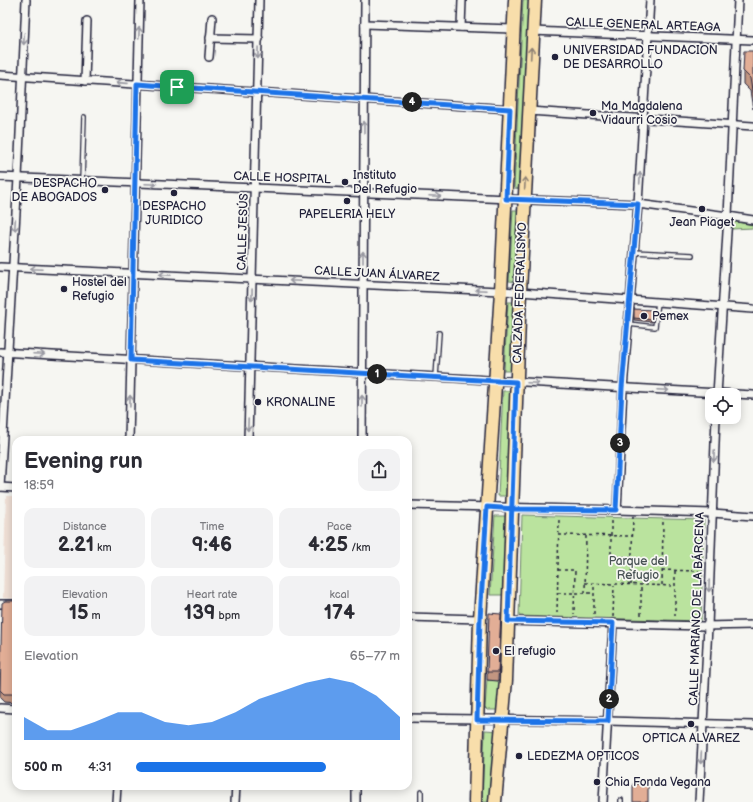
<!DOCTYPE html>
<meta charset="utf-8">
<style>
:root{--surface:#fff;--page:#f2f2f3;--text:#2b2b33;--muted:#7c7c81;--accent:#1a73e8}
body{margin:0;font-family:"Balsamiq Sans",sans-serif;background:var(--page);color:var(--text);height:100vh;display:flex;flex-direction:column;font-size:15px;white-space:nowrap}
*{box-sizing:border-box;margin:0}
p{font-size:13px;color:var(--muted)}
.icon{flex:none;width:22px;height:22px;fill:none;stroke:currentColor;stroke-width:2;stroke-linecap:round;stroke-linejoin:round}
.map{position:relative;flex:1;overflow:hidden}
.drawer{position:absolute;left:12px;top:436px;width:400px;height:354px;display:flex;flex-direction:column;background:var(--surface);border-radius:12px;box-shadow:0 2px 10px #0003}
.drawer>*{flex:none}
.buttons{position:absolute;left:705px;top:388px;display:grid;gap:8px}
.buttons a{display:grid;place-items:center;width:36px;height:36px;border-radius:8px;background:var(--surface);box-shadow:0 2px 10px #0003;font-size:20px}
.pin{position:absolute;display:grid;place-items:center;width:34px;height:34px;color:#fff;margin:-17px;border-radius:8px;box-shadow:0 2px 6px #0006}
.km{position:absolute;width:20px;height:20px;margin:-10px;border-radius:50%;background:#222;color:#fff;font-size:11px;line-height:20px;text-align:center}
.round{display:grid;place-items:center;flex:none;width:42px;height:42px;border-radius:12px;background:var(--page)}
.summary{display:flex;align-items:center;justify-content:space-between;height:68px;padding:0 12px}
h1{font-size:22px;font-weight:700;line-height:30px}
.metrics{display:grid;grid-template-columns:repeat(3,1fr);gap:6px;height:68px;padding:4px 12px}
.metrics div{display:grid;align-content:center;border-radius:10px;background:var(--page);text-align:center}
.metrics b{font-size:20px;font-weight:700}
.metrics small{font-size:11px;font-weight:400}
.metrics p{font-size:11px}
.chart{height:112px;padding:8px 12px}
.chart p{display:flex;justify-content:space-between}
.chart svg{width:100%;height:72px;margin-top:4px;fill:var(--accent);opacity:.7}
ul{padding:0 12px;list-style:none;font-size:13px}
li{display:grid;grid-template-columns:64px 48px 1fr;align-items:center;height:30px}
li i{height:10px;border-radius:5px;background:var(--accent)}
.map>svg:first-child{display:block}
.built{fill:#f0e0d6}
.green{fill:#bae39e;stroke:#6e826c}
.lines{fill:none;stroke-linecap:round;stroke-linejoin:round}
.service-casing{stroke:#22223b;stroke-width:6}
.minor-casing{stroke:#22223b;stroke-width:10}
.primary-casing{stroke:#22223b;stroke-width:15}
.path{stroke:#22223b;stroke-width:1.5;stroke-dasharray:3 3;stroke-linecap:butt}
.service{stroke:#f6f6f2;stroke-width:3.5}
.minor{stroke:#f6f6f2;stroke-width:7}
.primary{stroke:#f8deab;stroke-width:12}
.wall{fill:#c29681;stroke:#22223b}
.building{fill:#e2ae96;stroke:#22223b}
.oneway{stroke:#9797a0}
.oneway2{stroke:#8d8073}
.route-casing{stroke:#fff;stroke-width:8}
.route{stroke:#1a73e8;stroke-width:5}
.poi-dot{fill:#22223b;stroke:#f6f6f2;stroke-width:1.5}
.labels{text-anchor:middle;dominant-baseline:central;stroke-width:3.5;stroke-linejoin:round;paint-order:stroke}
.street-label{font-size:12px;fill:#22223b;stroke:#f6f6f2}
.poi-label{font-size:12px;fill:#22223b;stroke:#f6f6f2;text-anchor:start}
.park-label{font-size:12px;fill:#485254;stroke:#f6f6f2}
</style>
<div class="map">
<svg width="753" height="802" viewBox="0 0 753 802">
<rect width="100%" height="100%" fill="#f6f6f2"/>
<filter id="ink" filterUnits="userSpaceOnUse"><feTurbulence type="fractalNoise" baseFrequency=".025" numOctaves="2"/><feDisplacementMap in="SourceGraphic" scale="8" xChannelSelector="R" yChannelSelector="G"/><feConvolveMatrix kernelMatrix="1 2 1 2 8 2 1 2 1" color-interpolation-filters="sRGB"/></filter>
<g filter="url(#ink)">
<path class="built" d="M6 496H16V599L3 598Z"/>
<g class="green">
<path d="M523 0H532L523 189 514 188Z"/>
<path d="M513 210H522L518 282 509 281Z"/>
<path d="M732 221 753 225V228L732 229Z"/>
<path d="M508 302H517L514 371H504Z"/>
<path d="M503 391H513L508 496H498Z"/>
<path d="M522 515 704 520 701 621 519 616Z"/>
<path d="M495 516H507L504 595H490Z"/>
<path d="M487 680 503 681 499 710H487L485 708Z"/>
<path d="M485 730 499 731 492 802H482Z"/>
</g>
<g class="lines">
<defs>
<g id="service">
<path d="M82 181 84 117"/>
<path d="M634 252 692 255"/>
<path d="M628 324 655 327 658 302"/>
<path d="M436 377 439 333"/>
<path d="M421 792V802"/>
<path d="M621 802V800"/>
</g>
<g id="minor">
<path d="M365 24 513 29"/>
<path d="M461 27 462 0"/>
<path d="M532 31 753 40"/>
<path d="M210 38 259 39"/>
<path d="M209 57 212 18"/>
<path d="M0 75 510 109"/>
<path d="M85 81 87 21"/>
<path d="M529 111 753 126"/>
<path d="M0 177 530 200 638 204 728 216 753 220"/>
<path d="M0 267 520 292 753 309"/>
<path d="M0 352 753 395"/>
<path d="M717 395 728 216 738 0"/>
<path d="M129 440 140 0"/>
<path d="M248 440 259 0"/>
<path d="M362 440 365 0"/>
<path d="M0 487 18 178 26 0"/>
<path d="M0 487 16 488"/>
<path d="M408 505 617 510 712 513 753 516"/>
<path d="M617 510 623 388 638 204 650 0"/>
<path d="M0 604H16"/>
<path d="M408 617 480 619"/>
<path d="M507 621 704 626 753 625"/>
<path d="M0 708 16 709"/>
<path d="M408 718 608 721 753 725"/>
<path d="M116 802 117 786"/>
<path d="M235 802 236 786"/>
<path d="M356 802V786"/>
<path d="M603 802 613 623"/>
<path d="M699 802 708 626 716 417"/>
</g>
<g id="primary">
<path d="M475 802 480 619 501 291 515 0"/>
<path d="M495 802 506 680 520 292 535 0"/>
</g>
</defs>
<use href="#service" class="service-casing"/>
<use href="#minor" class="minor-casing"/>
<use href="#primary" class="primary-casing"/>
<g class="path">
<path d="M611 521V557H632"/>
<path d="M559 535 632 536"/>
<path d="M558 570H575L574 614"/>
<path d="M662 570 699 571"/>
<path d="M585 583 675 586"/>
<path d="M631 585 633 516"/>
<path d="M662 585 663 522"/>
<path d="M558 593H594"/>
<path d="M585 593 586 535"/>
<path d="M557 613 559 520"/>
<path d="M594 614V584"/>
<path d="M641 615V585"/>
<path d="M675 616V570"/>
<path d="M613 617 614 585"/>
</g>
<use href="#service" class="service"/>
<use href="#minor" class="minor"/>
<use href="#primary" class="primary"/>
</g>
<g class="wall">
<path d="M753 51V109L750 91 743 84V71Z"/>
<path d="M634 309 653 313 652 322 634 320Z"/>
<path d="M16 601V703L4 702 0 698V674Z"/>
<path d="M501 622 498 681 487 680V672Z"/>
</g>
<g class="building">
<path d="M744 51H753V97L750 78 743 71Z"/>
<path d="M634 309 653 310 652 320 634 318Z"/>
<path d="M5 601H16V694H4L0 690 2 603Z"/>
<path d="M489 613 501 614 498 672H487Z"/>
<rect x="633" y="784" width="15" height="18"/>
</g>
<defs><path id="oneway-shaft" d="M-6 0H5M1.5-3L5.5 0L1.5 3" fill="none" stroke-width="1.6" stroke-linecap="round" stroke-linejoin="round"/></defs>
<g class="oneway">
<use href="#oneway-shaft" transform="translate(139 33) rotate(-88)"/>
<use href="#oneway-shaft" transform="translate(24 39) rotate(93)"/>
<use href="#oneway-shaft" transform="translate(258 53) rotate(91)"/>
<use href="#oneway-shaft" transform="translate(122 83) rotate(-176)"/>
<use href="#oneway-shaft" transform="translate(364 127) rotate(-90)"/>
<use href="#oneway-shaft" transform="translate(640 178) rotate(-87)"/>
<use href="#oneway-shaft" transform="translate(151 184) rotate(3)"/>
<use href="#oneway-shaft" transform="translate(435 196) rotate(3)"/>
<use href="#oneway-shaft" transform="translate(15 225) rotate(93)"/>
<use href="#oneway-shaft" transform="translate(363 257) rotate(-90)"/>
<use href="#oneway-shaft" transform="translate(36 269) rotate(-177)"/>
<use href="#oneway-shaft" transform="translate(165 275) rotate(-177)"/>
<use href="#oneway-shaft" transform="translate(295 281) rotate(-177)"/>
<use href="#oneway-shaft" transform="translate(481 290) rotate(-177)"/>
<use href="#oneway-shaft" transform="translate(252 295) rotate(91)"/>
<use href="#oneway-shaft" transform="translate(39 354) rotate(3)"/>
<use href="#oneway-shaft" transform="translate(533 383) rotate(3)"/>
<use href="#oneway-shaft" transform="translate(663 390) rotate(3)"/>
<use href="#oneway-shaft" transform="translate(130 401) rotate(-89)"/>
<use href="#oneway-shaft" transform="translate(362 401) rotate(-90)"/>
<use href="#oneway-shaft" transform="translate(248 425) rotate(92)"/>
<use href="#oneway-shaft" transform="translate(714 456) rotate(92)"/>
<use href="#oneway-shaft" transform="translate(709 586) rotate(92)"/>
<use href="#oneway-shaft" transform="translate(701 758) rotate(93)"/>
</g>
<g class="oneway2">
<use href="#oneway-shaft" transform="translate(531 53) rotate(-87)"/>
<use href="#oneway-shaft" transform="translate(525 183) rotate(-87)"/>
</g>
</g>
<g class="lines" filter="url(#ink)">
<defs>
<path id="route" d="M177 87 137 84 131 360 516 382 508 621 613 623 608 721 477 720 480 619 487 507 516 509 616 510 622 388 638 204 506 199 510 109 177 87"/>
</defs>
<use href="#route" class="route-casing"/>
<use href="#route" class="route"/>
</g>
<g class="poi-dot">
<circle cx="555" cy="57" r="4"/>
<circle cx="593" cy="113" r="4"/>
<circle cx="345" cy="182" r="4"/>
<circle cx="105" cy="190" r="4"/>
<circle cx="174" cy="193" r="4"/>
<circle cx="347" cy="201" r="4"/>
<circle cx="702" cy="209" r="4"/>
<circle cx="64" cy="289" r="4"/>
<circle cx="644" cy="316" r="4"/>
<circle cx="258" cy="402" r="4"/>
<circle cx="496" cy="651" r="4"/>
<circle cx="691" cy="724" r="4"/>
<circle cx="519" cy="756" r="4"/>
<circle cx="597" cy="782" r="4"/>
</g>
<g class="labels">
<g class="street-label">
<text transform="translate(643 25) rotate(2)">CALLE GENERAL ARTEAGA</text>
<text transform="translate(282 178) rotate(2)">CALLE HOSPITAL</text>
<text transform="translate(243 232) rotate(-88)">CALLE JESÚS</text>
<text transform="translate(377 274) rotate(3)">CALLE JUAN ÁLVAREZ</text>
<text transform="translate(520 293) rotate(-88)">CALZADA FEDERALISMO</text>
<text transform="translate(697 609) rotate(-88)">CALLE MARIANO DE LA BÁRCENA</text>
</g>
<g class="poi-label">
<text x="563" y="50">UNIVERSIDAD FUNDACION<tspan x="563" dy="14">DE DESARROLLO</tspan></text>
<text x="601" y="106">Ma Magdalena<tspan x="601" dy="14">Vidaurri Cosio</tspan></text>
<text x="353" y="175">Instituto<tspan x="353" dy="14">Del Refugio</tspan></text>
<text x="97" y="183" text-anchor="end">DESPACHO<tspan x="97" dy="14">DE ABOGADOS</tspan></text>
<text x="174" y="206" text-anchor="middle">DESPACHO<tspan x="174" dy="14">JURIDICO</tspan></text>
<text x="347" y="214" text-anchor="middle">PAPELERIA HELY</text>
<text x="702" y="222" text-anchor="middle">Jean Piaget</text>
<text x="72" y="282">Hostel del<tspan x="72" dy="14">Refugio</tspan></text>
<text x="652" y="316">Pemex</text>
<text x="266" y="402">KRONALINE</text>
<text x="504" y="651">El refugio</text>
<text x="691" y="738" text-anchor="middle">OPTICA ALVAREZ</text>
<text x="527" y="756">LEDEZMA OPTICOS</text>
<text x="605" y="782">Chia Fonda Vegana</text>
</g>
<g class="park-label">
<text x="638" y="561">Parque del<tspan x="638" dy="14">Refugio</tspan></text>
</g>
</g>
</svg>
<div class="buttons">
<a><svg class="icon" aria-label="locate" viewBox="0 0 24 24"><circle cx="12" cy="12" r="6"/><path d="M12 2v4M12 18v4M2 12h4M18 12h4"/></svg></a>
</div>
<div class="pin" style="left:177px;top:87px;background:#1e9e55"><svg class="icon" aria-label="arrive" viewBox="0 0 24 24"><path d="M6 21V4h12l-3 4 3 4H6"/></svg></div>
<b class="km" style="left:377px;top:374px">1</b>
<b class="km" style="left:609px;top:699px">2</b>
<b class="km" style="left:620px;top:443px">3</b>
<b class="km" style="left:412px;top:102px">4</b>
<section class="drawer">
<div class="summary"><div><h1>Evening run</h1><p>18:59</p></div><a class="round"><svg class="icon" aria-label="share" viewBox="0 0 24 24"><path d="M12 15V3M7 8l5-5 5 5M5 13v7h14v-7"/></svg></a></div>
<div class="metrics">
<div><p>Distance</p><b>2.21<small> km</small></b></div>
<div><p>Time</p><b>9:46</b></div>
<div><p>Pace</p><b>4:25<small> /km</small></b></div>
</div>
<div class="metrics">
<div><p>Elevation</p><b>15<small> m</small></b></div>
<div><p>Heart rate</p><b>139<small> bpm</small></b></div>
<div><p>kcal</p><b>174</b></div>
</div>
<div class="chart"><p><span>Elevation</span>65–77 m</p>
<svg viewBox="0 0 160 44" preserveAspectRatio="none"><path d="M0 44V30L10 38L20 38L30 33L40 27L50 27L60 33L70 35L80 33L90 27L100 19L110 14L120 9L130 6L140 9L150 17L160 30V44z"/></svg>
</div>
<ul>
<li><b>500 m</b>4:31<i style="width:72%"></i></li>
</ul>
</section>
</div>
